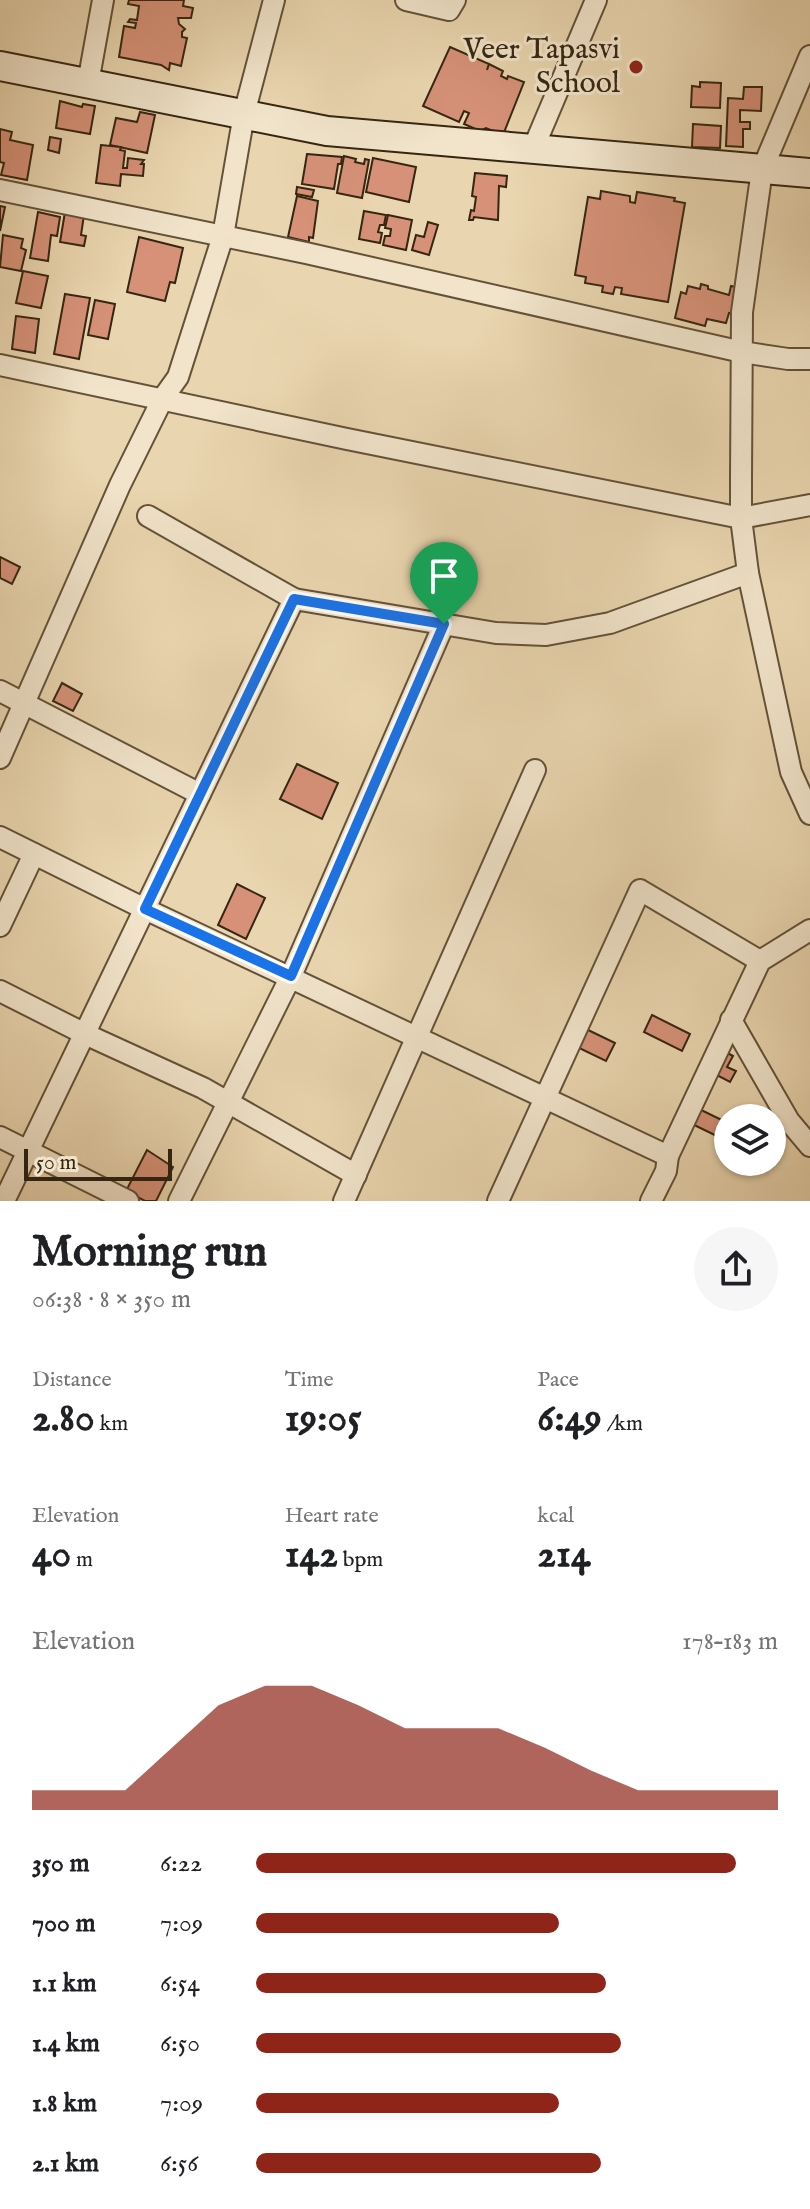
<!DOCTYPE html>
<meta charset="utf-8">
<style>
:root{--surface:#fff;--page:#f6f6f6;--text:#202124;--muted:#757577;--accent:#8f2418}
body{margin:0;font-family:"IM FELL English",serif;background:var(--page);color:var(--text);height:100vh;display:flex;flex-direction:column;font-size:30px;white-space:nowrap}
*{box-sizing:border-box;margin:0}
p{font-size:26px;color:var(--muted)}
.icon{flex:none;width:44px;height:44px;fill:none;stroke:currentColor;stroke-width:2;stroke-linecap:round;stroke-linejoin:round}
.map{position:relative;height:1201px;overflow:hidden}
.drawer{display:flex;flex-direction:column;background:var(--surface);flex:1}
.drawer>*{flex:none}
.fabs{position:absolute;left:714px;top:1104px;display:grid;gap:16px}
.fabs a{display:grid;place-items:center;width:72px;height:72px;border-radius:50%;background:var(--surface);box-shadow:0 2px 6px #0004;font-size:40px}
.scale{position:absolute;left:24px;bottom:20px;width:148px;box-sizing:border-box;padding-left:8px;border:4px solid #362611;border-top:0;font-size:22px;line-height:28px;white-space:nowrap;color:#362611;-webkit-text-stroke:6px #f1e4cb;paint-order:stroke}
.pin{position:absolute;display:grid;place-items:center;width:68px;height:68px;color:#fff;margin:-82px -34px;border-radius:50% 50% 50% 0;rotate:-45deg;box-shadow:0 0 8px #0007}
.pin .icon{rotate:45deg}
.round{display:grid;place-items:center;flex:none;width:84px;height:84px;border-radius:42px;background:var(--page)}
.overview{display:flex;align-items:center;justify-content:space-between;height:136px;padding:0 32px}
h1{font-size:44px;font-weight:700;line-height:60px}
.stats{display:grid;grid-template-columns:repeat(3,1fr);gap:12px;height:136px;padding:8px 32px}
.stats div{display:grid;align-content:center}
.stats b{font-size:40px;font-weight:700}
.stats small{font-size:22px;font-weight:400}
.stats p{font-size:22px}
.chart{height:224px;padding:16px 32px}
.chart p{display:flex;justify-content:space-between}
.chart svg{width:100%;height:144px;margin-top:8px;fill:var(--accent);opacity:.7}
ul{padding:0 32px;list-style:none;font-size:26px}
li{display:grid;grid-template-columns:128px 96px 1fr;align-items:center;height:60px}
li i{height:20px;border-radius:10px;background:var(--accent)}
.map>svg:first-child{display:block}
.building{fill:#d69178;stroke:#362611;stroke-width:2}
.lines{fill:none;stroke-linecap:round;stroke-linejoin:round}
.street-casing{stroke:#635238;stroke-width:24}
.secondary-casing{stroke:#362611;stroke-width:32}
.street{stroke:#f1e4cb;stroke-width:20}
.secondary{stroke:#f1e4cb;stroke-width:28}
.route-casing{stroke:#fff;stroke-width:16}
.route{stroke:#1a73e8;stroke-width:10}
.poi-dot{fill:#8f2418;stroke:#f1e4cb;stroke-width:3}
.labels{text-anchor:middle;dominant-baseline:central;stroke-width:6;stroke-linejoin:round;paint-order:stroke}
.poi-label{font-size:30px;fill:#362611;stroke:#f1e4cb;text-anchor:end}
</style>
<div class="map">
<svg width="810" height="1201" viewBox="0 0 810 1201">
<rect width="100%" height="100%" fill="#e9d5af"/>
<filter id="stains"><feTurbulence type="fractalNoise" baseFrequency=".0025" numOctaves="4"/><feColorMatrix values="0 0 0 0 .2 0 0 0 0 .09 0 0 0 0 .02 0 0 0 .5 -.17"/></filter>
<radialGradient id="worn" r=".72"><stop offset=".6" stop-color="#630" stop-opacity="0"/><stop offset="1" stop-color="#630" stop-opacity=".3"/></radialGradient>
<g class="building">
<path d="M129 0H184L183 6 193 8 191 18H178L179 24 185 29 182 32V37L187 38 181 66 170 63 169 70 161 65 119 57 124 26 135 28 136 23 128 22 130 19 137 20 139 6 128 4Z"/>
<path d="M450 47 489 64 487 70 489 64 503 71 501 76 507 79 508 76 524 82 503 135 486 128 480 131 464 124 469 113 464 111 459 122 423 106Z"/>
<path d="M700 82 721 83 720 108 691 107 692 86 700 87Z"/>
<path d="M744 87H762L761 111 740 110V122H750V129H743V147L726 146 728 98 743 99Z"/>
<path d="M60 101 82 107 83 104 95 106 90 134 56 128Z"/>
<path d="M140 112 155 115 147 153 110 145 116 118 137 122Z"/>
<path d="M693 124 721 126 720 148 692 147Z"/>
<path d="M0 129 12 132 10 140 33 145 27 180 1 175 4 163 0 162Z"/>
<path d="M50 137 61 139 59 153 48 150Z"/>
<path d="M101 145 121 147 120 150 125 151 123 168H127L128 158 144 160 141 164H144L143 176 121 174 120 186 96 183Z"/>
<path d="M307 154 342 157 341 164H338L334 189 302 184Z"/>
<path d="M344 156 356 159 355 162 364 164 365 159 369 160 362 198 337 193Z"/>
<path d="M373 158 416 167 409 202 366 192Z"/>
<path d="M475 173 507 176 506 187 499 186 498 220 474 217 473 220H469L471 210 474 211 476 197 472 196Z"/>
<path d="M297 187 314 190 312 197 296 194Z"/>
<path d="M601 191 630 196V202L635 203 637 192 675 198 674 201 685 203 668 302 621 294 622 288 615 287 613 294 602 292 603 286 585 283 586 277 575 275 588 197 600 199Z"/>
<path d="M297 196 318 201 313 238 309 237V242L288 237Z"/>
<path d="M0 206 5 207 0 231Z"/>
<path d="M364 211 386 215 384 225H380L378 232 382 233 380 243 359 239Z"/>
<path d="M38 212 60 217 57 236 51 235 48 261 30 258Z"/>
<path d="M65 212 84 215 81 235 86 236 84 246 60 242Z"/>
<path d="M388 215 412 220 406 250 383 245 385 236H390L391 229 385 228Z"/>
<path d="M428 222 438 225 429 255 412 250 416 235 424 237Z"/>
<path d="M3 235 23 239 21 248 26 250 21 271 0 267Z"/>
<path d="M139 237 183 248 175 283 170 282 165 301 127 292Z"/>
<path d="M23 271 48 276 41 308 16 303Z"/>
<path d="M701 284 708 286V289L729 295 731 286 740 288 734 314 729 313 726 323 707 319 705 326 675 318 681 292 686 294 688 286 700 289Z"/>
<path d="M65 294 90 298 79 359 54 354Z"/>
<path d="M95 300 115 304 108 339 88 335Z"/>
<path d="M16 316 39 319 35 353 12 349Z"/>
<path d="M0 557 20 567 12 584 0 578Z"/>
<path d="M62 683 82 694 73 711 53 701Z"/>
<path d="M297 764 338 783 322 819 280 799Z"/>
<path d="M237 884 265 898 246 939 218 925Z"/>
<path d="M652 1015 690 1034 682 1051 644 1032Z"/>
<path d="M584 1028 615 1043 606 1061 575 1046Z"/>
<path d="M722 1050 733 1056 727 1067 736 1071 730 1082 711 1072Z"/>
<path d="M697 1108 728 1123 723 1139 690 1123Z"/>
<path d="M147 1150 173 1167 156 1201H145L126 1191Z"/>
</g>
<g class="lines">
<defs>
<g id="street">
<path d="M406 0 449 10 455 0"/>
<path d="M810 56 762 170 742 312 741 477V518L748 573 791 772 810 814"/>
<path d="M88 83 103 0"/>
<path d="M533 149 596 0"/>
<path d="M0 190 306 253 742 352 788 359H810"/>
<path d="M0 365 347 439 741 518 810 505"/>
<path d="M148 516 294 599"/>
<path d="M0 691 200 794"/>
<path d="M0 758 120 485 163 398 178 377 223 236 244 114 274 0"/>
<path d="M0 837 145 909 668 1156"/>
<path d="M0 926 34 854"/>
<path d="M0 991 85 1034 203 1088 356 1175"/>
<path d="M731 1020 789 1121 810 1146"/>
<path d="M0 1137 128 1201"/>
<path d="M4 1201 294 599 496 633 546 635 610 623 748 573"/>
<path d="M179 1201 291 976 444 624"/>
<path d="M344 1201 535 770"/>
<path d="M498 1201 640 890 760 961"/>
<path d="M651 1201 666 1171 668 1156 760 961 810 930"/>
</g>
<path id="secondary" d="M0 66 327 131 810 173"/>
</defs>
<use href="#street" class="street-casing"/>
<use href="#secondary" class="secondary-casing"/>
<use href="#street" class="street"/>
<use href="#secondary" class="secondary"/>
</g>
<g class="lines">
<defs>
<path id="route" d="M294 599 444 624 291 976 145 909Z"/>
</defs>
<use href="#route" class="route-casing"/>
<use href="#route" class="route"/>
</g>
<circle class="poi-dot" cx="636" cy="67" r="8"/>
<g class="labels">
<g class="poi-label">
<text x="620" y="50">Veer Tapasvi<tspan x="620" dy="34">School</tspan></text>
</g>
</g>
<rect width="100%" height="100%" filter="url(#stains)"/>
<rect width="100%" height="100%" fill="url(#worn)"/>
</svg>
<div class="fabs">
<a><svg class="icon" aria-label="layers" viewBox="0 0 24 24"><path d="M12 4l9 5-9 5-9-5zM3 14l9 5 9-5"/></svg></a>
</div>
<div class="scale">50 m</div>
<div class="pin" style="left:444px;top:624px;background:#1e9e55"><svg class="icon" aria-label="arrive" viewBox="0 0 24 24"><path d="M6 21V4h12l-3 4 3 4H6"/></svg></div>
</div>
<section class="drawer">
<div class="overview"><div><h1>Morning run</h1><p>06:38 · 8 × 350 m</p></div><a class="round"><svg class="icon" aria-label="share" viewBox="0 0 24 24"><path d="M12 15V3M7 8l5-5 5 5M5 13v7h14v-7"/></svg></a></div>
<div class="stats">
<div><p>Distance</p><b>2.80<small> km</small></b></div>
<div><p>Time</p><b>19:05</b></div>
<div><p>Pace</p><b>6:49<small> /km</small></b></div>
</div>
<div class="stats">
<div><p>Elevation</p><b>40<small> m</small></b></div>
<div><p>Heart rate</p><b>142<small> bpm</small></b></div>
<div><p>kcal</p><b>214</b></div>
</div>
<div class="chart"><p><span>Elevation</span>178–183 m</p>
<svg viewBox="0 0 160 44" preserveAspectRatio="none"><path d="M0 44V38L10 38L20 38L30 25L40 12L50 6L60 6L70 12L80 19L90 19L100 19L110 25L120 32L130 38L140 38L150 38L160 38V44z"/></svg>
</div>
<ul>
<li><b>350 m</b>6:22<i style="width:92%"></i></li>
<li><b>700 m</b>7:09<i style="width:58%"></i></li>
<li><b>1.1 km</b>6:54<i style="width:67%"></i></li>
<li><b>1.4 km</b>6:50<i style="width:70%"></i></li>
<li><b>1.8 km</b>7:09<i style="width:58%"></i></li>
<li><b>2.1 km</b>6:56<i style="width:66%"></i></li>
</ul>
</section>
